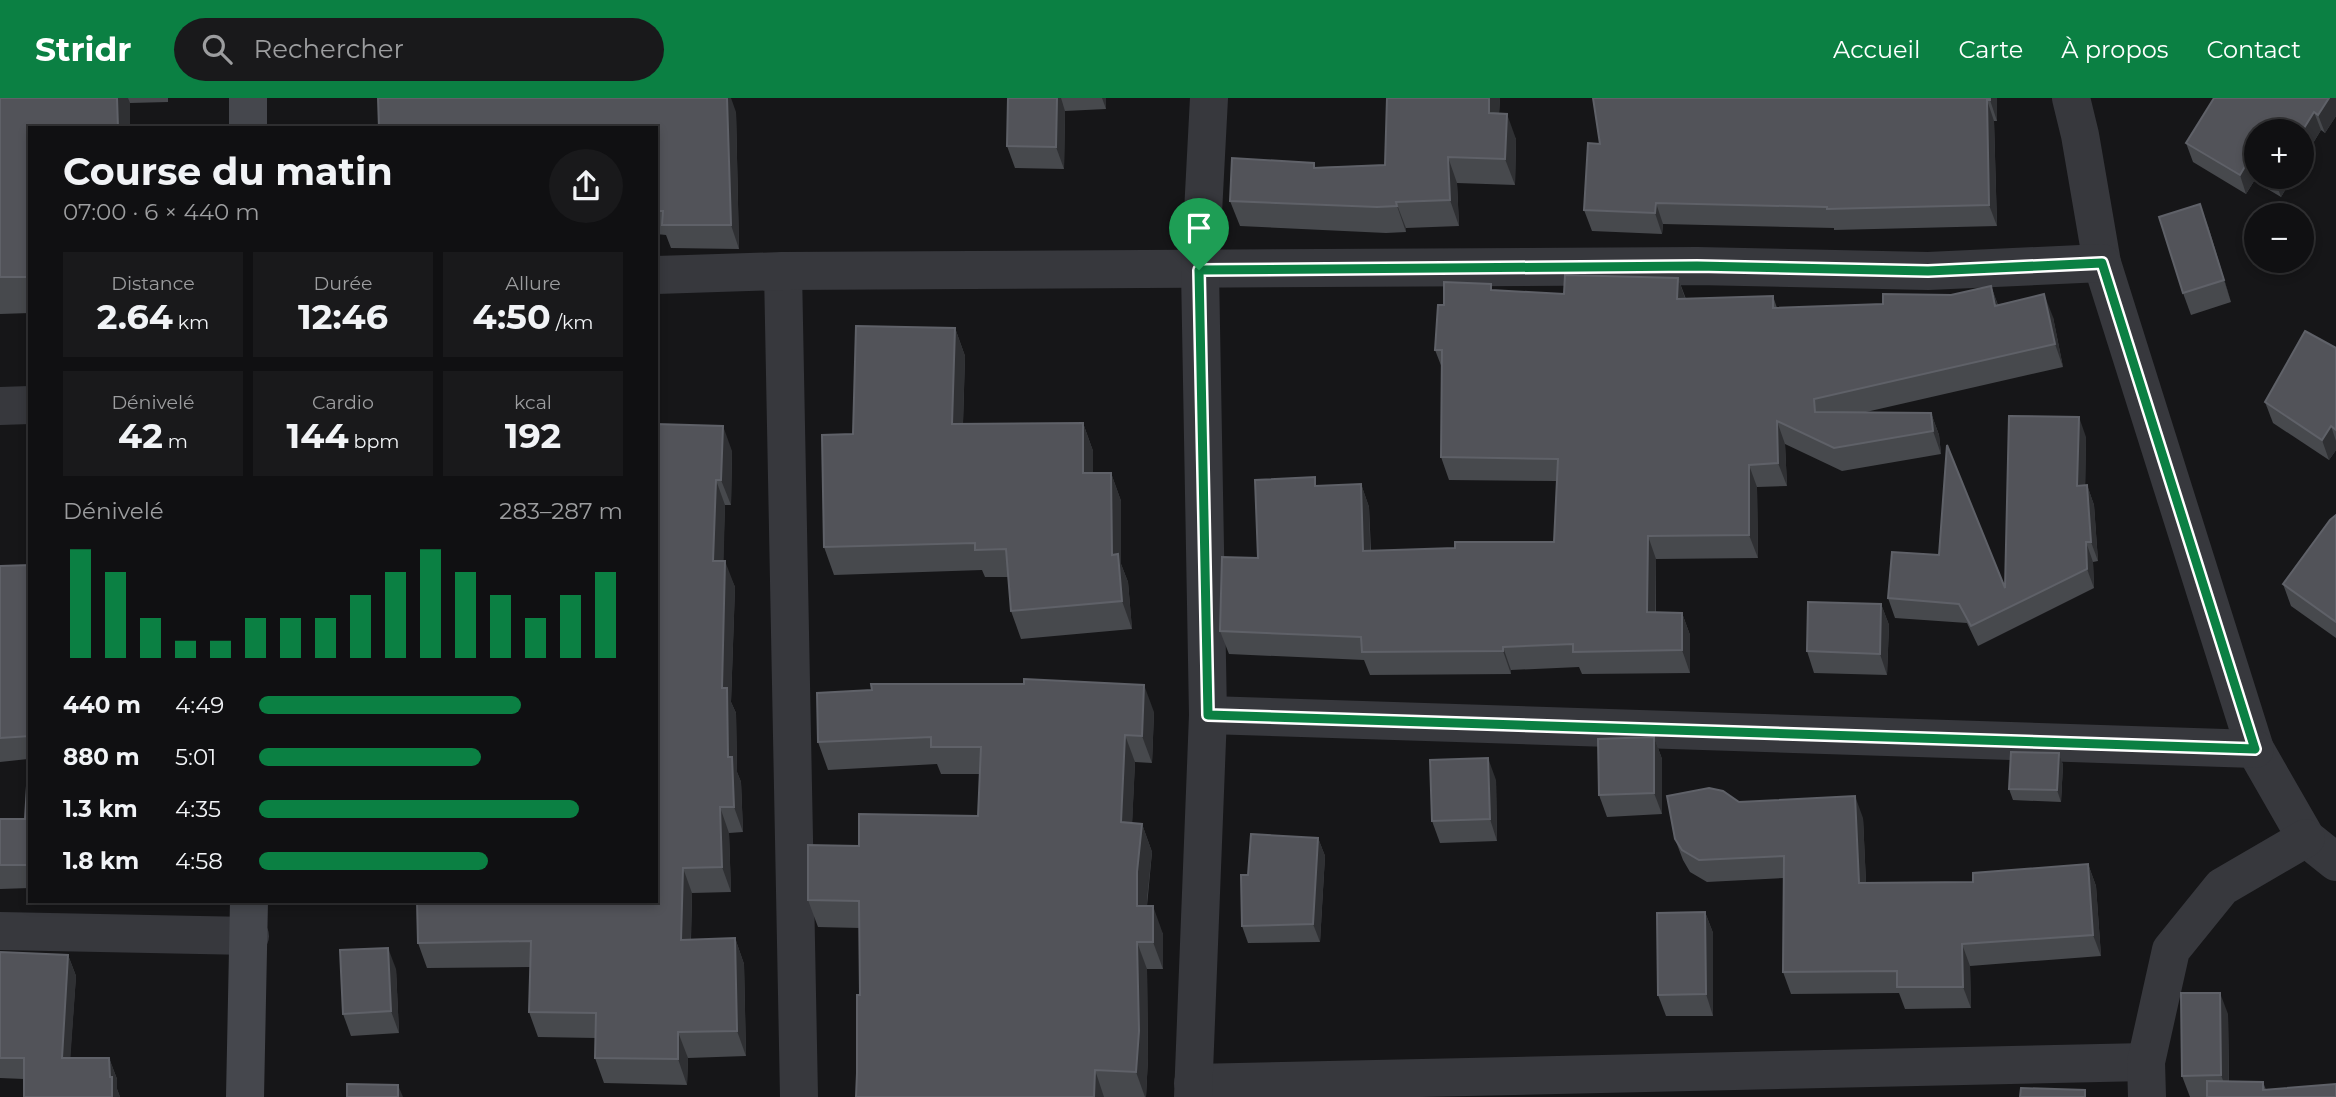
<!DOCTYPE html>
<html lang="fr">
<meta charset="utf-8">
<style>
:root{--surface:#101012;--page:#19191b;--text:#f1f3f6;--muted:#9c9d9f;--line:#303032;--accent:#0b8043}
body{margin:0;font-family:Montserrat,sans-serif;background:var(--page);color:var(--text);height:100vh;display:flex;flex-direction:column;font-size:26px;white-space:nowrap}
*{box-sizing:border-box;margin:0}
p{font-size:23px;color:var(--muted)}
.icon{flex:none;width:38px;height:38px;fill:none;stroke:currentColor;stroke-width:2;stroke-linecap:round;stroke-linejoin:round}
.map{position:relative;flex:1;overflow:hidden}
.drawer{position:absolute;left:28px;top:28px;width:630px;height:777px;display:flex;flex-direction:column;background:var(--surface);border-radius:0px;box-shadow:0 4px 10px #0003,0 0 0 2px var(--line)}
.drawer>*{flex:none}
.controls{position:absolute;left:2244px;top:21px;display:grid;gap:14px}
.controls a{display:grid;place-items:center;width:70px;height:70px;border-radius:50%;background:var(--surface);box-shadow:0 4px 10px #0003,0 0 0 2px var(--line);font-size:35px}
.pin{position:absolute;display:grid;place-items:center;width:60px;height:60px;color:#fff;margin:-72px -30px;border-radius:50% 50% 50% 0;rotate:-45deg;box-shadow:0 0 7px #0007}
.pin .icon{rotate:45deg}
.round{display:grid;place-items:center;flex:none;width:74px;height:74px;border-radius:37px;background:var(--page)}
.headline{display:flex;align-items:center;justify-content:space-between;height:119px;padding:0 35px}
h1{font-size:38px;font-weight:700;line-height:52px}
.figures{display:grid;grid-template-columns:repeat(3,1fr);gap:10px;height:119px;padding:7px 35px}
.figures div{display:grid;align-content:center;border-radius:0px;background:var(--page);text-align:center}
.figures b{font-size:35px;font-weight:700}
.figures small{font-size:19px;font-weight:400}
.figures p{font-size:19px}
.chart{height:196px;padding:14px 35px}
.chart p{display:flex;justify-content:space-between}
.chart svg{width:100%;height:126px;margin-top:7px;stroke:var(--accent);stroke-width:6}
ul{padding:0 35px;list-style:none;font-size:23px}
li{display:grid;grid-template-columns:112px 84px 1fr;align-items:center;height:52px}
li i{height:18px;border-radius:9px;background:var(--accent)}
header{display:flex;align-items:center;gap:42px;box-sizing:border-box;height:98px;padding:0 35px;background:var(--accent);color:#fff}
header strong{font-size:33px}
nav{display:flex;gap:38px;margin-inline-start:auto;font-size:24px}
.search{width:490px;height:63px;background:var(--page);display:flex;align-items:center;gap:18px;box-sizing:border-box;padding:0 24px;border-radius:38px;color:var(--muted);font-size:26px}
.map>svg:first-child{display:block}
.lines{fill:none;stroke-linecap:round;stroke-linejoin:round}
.street{stroke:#37383d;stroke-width:38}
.secondary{stroke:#45474d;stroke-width:38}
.wall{fill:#47494d}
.shaded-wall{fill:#2f3033}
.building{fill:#525359;stroke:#5f6168;stroke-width:2}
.route-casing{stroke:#fff;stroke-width:14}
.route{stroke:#0b8043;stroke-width:9}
</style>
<header>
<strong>Stridr</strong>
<div class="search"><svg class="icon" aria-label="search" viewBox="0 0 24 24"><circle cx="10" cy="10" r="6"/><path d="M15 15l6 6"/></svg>Rechercher</div>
<nav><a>Accueil</a><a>Carte</a><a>À propos</a><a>Contact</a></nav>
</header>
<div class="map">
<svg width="2336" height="999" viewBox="0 0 2336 999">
<rect width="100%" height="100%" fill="#161618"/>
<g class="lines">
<g class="street">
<path d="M2071 0 2080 37 2102 165 2255 651 2306 740 2336 764"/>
<path d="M783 173 799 999"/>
<path d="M656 177 783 173 1697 168 1928 173 2102 165"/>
<path d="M0 308 30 307"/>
<path d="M1208 617 2255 651"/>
<path d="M0 833 250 838"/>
<path d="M1193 985 2146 964"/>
<path d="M1193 999 1208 617 1200 172 1209 0"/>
<path d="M2147 999 2146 964 2171 852 2222 789 2306 740"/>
</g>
<g class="secondary">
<path d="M248 0V30"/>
<path d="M245 999 249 803"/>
</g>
</g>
<g class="wall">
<path d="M0 0H168V4L130 5V30H30V215L0 216Z"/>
<path d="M1008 0H1106V11L1065 13 1064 71 1015 70 1007 48Z"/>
<path d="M1387 0H1500L1499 15 1516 41 1515 87 1457 85 1459 128 1406 130V134L1386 135 1240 128 1230 103 1316 69 1385 67Z"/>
<path d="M1997 0V23H1994L1997 128 1834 132V130L1663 126 1662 136 1592 133 1584 112Z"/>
<path d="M2336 0V18L2325 35 2321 32 2301 65V33H2256V79H2293L2281 99 2254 83 2246 96 2193 64 2186 45Z"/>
<path d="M736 14 739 151 671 150 666 137 656 136V30H379Z"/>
<path d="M2208 128 2231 204 2191 217 2183 195Z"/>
<path d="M1678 180 1686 201 1773 198 1777 210 1883 206 1951 197 1991 188 1998 207 2053 219 2063 269 1866 314 1931 315 1939 337 1941 356 1842 373 1785 346 1787 388 1757 389 1758 460 1656 461V514L1682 515 1690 537V575L1582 576 1579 569 1511 572V576L1370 577 1364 562 1229 556 1220 533 1258 460 1318 388 1361 386 1369 409 1371 453 1455 450 1554 444 1557 383 1449 382 1441 359 1442 270 1435 252 1444 207 1493 192 1564 196Z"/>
<path d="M955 230 965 258 963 326 1083 325 1093 353V375H1111L1121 403V466L1128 484 1132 531 1021 541 1011 513 1008 479H985L982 472 834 477 824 449 853 336Z"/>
<path d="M2336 250V352L2329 362 2273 325 2265 304Z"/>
<path d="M656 326 732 353 731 407H725L723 463 735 489 731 604 736 615 737 674 741 684 743 734 729 735 731 794 692 795 691 842 735 840 744 866 746 958 688 960 687 987 604 985 595 960 596 940 538 939 529 914 531 869 427 870 418 845 656 803Z"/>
<path d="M2086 339 2085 388 2087 387 2094 407 2098 463 2093 464 2094 490 1978 548 1967 525 1895 520 1888 500 2005 490Z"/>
<path d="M2336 417V540L2291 508 2283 486Z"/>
<path d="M30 467V790L0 791V721H25L28 661 0 664V468Z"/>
<path d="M1881 506 1889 527 1887 577 1814 575 1807 553Z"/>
<path d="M1154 614 1152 665 1135 664 1132 725 1142 726 1152 754 1147 808 1163 836V871H1147L1148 960 1146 999H856L860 897V830L818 829 808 802 859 748 978 718 980 676H941L937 666 828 672 818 644Z"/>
<path d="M1654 639 1662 661V716L1607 719 1599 697Z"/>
<path d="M2059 655 2063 667 2061 704 2013 702 2009 691Z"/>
<path d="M1496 682 1497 743 1440 745 1432 723Z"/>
<path d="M1739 704 1863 720 1866 785 1973 784 2088 766 2096 788 2101 858 1970 868 1971 910 1905 911 1899 895 1791 896 1783 874 1784 780 1707 784 1690 774 1683 762 1675 741Z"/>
<path d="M1318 740 1325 758 1320 844 1248 845 1242 828Z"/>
<path d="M1705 814 1713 835V918H1666L1658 897Z"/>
<path d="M0 854 68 857 76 878 70 960H109L117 981V991L120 999H24V981L0 980Z"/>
<path d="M396 871 399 935 351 938 343 916Z"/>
<path d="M2228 916 2229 983 2263 984 2266 992 2336 999H2190L2182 978Z"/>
</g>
<g class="shaded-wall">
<path d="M117 0H128L130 5V30H118Z"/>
<path d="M727 0H731L736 14 739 151 731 127Z"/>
<path d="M1057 0H1061L1065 13 1064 71 1056 49Z"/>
<path d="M1102 0H1106V11Z"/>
<path d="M1489 0H1500L1498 41 1489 15Z"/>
<path d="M1990 0H1997V23L1990 2Z"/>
<path d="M2329 0H2336V18L2325 35 2318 17Z"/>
<path d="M1987 2 1994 23 1997 128 1989 107Z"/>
<path d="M2314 14 2321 32 2301 65V35Z"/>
<path d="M1507 16 1516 41 1515 87 1505 61Z"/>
<path d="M1448 59 1457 85 1459 128 1450 102Z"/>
<path d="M2247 65 2254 83 2246 96 2240 77Z"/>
<path d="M2275 79H2293L2281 99 2274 80Z"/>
<path d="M1396 104 1406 130V134L1397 108Z"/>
<path d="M1656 105 1663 126 1662 136 1655 115Z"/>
<path d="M2200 106 2208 128 2231 204 2224 182Z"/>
<path d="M1678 180 1686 203 1677 201Z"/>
<path d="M1991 188 1999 211 1995 208Z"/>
<path d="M2044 196 2053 219 2063 269 2055 246Z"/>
<path d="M955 230 965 258 962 354 952 326Z"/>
<path d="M1931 315 1939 337 1941 356 1933 333Z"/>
<path d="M2079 319 2086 339 2085 408 2077 388Z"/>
<path d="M1777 323 1785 346 1787 388 1778 365Z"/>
<path d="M1083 325 1093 353V403L1083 375Z"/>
<path d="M723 328 732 353 731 407 721 382Z"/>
<path d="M2331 328 2336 343V352L2329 362 2322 342Z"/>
<path d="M1749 367 1757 389 1758 460 1749 437Z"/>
<path d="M1111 375 1121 403V466L1128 484 1132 531 1122 503 1112 457Z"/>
<path d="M716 382 725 407 723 489 713 463Z"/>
<path d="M1361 386 1369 409 1371 476 1363 453Z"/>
<path d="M2087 387 2094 407 2098 463 2091 444Z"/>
<path d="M1648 438 1656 461 1655 537 1647 514Z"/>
<path d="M2086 444 2093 464 2094 490 2087 471Z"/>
<path d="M725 463 735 489 731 604 736 615 737 674 741 684 743 734 734 709 722 590Z"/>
<path d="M1881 506 1889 527 1887 577 1880 556Z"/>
<path d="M1682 515 1690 537V575L1682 552Z"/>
<path d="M1503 549 1511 572V576L1503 553Z"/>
<path d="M1144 587 1154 614 1152 665 1142 638Z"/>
<path d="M1125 637 1135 664 1131 751 1121 724Z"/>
<path d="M1654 639 1662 661V716L1654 695Z"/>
<path d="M2059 655 2063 667 2061 704 2057 692Z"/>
<path d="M1488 660 1496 682 1497 743 1490 721Z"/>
<path d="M1855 698 1863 720 1867 807 1859 785Z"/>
<path d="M720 709 729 735 731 794 722 769Z"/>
<path d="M1142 726 1152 754 1147 801V835L1137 808V774Z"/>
<path d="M1318 740 1325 758 1320 844 1313 826Z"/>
<path d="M2088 766 2096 788 2101 858 2093 837Z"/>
<path d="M683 770 692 795 690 867 681 842Z"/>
<path d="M1153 808 1163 836V871L1153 844Z"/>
<path d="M1705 814 1713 835V918L1706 896Z"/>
<path d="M735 840 744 866 746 958 737 933Z"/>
<path d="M1137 844 1147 871 1148 960 1146 999H1145L1136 974Z"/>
<path d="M1962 846 1970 868 1971 910 1963 889Z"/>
<path d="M388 850 396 871 399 935 391 913Z"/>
<path d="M68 857 76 878 69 981 62 960Z"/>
<path d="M2220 895 2228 916 2229 999 2221 977Z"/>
<path d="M678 934 688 960 687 987 678 961Z"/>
<path d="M109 960 117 981V991L120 999H112L110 979Z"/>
<path d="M1095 972 1104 999H1094Z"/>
<path d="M398 987 403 999H398Z"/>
</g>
<g class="building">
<path d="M0 0H117L118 30H30V179H0Z"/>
<path d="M378 0H727L731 127H662L663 113H656V30H510V28L458 30H379Z"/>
<path d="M1008 0H1057L1056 49 1007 48Z"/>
<path d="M1387 0H1489V15L1507 16 1505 61 1448 59 1450 102 1396 104 1397 108 1377 109 1230 103 1232 60 1314 65V70L1385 67Z"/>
<path d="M1593 0H1990V2H1987L1989 107 1827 111V109L1656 105 1655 115 1584 112 1588 45 1600 46Z"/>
<path d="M2214 0H2329L2318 17 2314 14 2301 35V33H2256V69L2247 65 2240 77 2186 45Z"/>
<path d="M2200 106 2224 182 2183 195 2159 119Z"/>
<path d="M1565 177 1678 180 1677 201 1773 198V210L1883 206V196L1951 197 1991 188 1995 208 2044 196 2055 246 1814 301 1815 314 1931 315 1933 333 1834 350 1777 323 1778 365 1749 367V437L1648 438 1647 514 1682 515V552L1573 554V546L1503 549V553L1362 554 1361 539 1220 533 1222 459 1258 460 1255 382 1315 379V388L1361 386 1363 453 1455 450V444H1554L1558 361 1441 359 1442 252H1435L1438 207H1444V184L1491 186V192L1564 196Z"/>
<path d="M856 228 955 230 952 326 1083 325V375H1111L1112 457 1118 456 1122 503 1011 513 1006 451 975 452V445L824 449 822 337 853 336Z"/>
<path d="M2305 233 2336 250V332L2331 328 2322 342 2265 304Z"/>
<path d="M2009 318 2079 319 2077 388 2087 387 2091 444H2086L2087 471 1971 528 1959 506 1888 500 1892 454 1939 457 1947 347 2005 490Z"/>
<path d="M656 326 723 328 721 382H716L713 463H725L722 590H727L728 659H732L734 709H720L722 769 683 770 681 842 735 840 737 933 678 934V961L595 960 596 915 529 914 531 843 418 845 417 803H656Z"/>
<path d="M2336 417V524L2283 486 2330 422Z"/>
<path d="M30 467V767H0V721H25L30 638 0 640V468Z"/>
<path d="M1808 504 1881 506 1880 556 1807 553Z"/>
<path d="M1024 581 1144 587 1142 638 1125 637 1121 724 1142 726 1137 774V808H1153V844H1137L1139 933 1136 974 1095 972 1094 999H856L857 975V897H860L859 803 808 802V747L859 748V716L978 718 981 649H931V639L818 644 817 595 872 592 871 586H1024Z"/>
<path d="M1654 639V695L1599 697 1598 641Z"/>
<path d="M2011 654 2059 655 2057 692 2009 691Z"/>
<path d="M1488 660 1490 721 1432 723 1430 662Z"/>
<path d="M1709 690 1723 693 1739 704 1855 698 1859 785 1973 784V775L2088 766 2093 837 1962 846 1963 889H1897V873L1783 874 1784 758 1699 762 1682 752 1675 741 1667 698Z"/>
<path d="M1251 736 1318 740 1313 826 1242 828 1241 777H1248Z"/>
<path d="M1705 814 1706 896 1658 897 1657 815Z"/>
<path d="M388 850 391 913 343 916 340 852Z"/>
<path d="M0 854 68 857 62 960H109L110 979H112V999H24V960H0Z"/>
<path d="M2181 895H2220L2221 977 2182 978Z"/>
<path d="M2207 983 2263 984V992L2336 986V999H2207Z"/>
<path d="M347 986 398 987V999H347Z"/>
<path d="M2021 990 2085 992V999H2020Z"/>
</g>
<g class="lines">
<defs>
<path id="route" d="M2102 165 2255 651 1208 617 1199 172 1697 168 1928 173Z"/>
</defs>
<use href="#route" class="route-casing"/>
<use href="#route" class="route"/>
</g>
</svg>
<div class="controls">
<a>+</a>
<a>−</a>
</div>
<div class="pin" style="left:1199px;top:172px;background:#1e9e55"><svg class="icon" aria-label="arrive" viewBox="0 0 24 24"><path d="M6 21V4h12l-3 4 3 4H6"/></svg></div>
<section class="drawer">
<div class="headline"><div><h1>Course du matin</h1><p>07:00 · 6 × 440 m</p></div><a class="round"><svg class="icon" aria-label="share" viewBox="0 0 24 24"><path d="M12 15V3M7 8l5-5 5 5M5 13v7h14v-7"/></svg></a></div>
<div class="figures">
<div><p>Distance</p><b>2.64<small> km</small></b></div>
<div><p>Durée</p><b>12:46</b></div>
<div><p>Allure</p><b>4:50<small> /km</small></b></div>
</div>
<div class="figures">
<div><p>Dénivelé</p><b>42<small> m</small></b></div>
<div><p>Cardio</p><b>144<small> bpm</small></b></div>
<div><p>kcal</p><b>192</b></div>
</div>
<div class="chart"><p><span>Dénivelé</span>283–287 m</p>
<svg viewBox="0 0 160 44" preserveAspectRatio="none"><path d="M5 44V6M15 44V14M25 44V30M35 44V38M45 44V38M55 44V30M65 44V30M75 44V30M85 44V22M95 44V14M105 44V6M115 44V14M125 44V22M135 44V30M145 44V22M155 44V14"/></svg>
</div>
<ul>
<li><b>440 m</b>4:49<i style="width:72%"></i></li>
<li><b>880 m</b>5:01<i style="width:61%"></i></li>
<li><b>1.3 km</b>4:35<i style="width:88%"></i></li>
<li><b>1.8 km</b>4:58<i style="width:63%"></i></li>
</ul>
</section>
</div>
